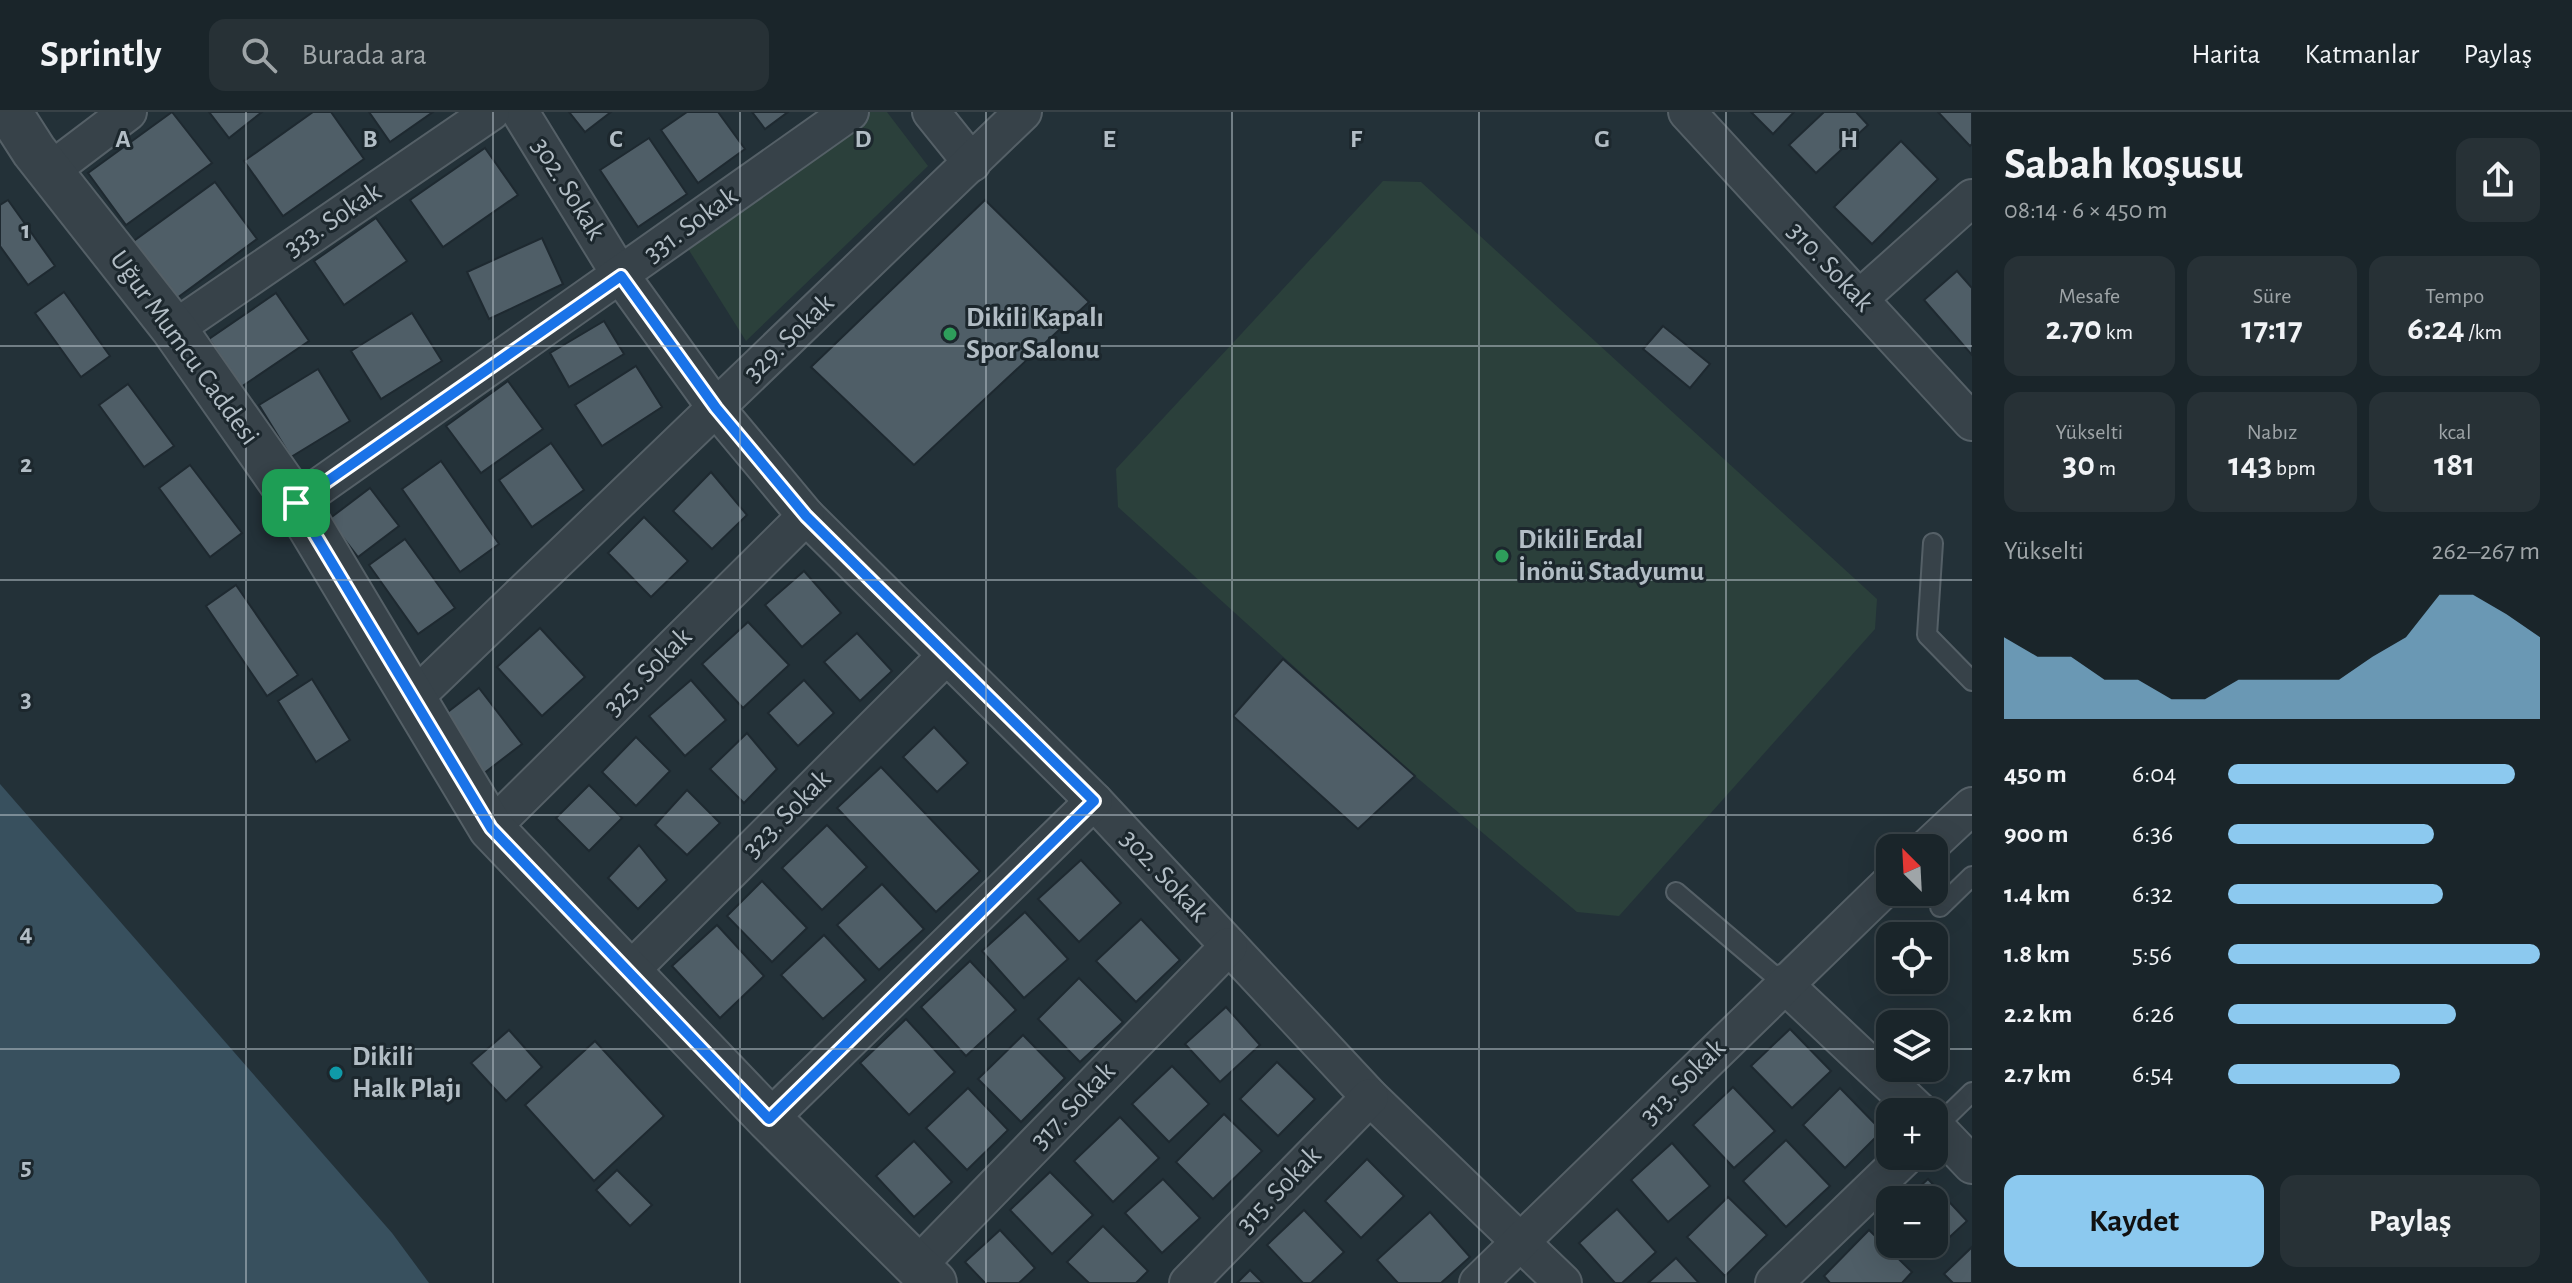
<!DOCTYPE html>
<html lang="tr">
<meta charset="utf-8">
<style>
:root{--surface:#1a252a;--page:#273136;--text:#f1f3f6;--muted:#9fa5a8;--line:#384247;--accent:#8cc9ef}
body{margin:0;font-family:"Alegreya Sans",sans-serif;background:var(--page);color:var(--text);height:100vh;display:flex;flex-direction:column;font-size:30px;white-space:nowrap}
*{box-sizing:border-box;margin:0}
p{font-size:26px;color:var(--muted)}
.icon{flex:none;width:44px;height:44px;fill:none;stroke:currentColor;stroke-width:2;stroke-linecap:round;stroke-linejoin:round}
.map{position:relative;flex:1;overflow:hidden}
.drawer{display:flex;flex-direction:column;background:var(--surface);width:600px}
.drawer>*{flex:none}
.needle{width:52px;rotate:336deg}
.tools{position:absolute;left:1876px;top:722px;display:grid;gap:16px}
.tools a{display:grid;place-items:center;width:72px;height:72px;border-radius:16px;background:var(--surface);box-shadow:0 8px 32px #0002,0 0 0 2px var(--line);font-size:40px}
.pin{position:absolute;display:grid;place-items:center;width:68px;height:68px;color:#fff;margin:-34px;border-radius:16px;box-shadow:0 4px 12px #0006}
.round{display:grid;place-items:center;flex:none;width:84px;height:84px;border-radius:16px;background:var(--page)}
.overview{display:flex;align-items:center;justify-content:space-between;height:136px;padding:0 32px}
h1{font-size:44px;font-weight:700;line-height:60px}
.stats{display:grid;grid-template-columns:repeat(3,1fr);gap:12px;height:136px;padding:8px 32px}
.stats div{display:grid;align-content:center;border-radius:16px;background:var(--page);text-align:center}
.stats b{font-size:34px;font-weight:700}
.stats small{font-size:22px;font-weight:400}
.stats p{font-size:22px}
.chart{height:224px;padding:16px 32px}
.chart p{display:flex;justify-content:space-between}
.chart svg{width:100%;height:144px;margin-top:8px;fill:var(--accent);opacity:.7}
.primary-button{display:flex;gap:16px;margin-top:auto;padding:16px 32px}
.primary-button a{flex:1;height:92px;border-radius:16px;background:var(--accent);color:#111;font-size:32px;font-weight:700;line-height:92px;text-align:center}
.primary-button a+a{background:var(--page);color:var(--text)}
ul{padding:0 32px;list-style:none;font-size:26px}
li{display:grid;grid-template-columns:128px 96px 1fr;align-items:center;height:60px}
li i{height:20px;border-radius:10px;background:var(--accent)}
header{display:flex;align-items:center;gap:48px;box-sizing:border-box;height:112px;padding:0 40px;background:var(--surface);border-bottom:2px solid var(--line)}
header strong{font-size:38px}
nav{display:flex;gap:44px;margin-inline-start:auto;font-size:28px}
.search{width:560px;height:72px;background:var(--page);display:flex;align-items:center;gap:20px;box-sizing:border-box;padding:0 28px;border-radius:16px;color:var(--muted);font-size:30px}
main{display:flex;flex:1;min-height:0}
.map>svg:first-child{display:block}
.green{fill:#2b403b}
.water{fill:#38505e}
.building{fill:#4f5e67;stroke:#1e2930;stroke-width:2}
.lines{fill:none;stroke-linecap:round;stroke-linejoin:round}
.service-casing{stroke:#556067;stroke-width:22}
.minor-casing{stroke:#556067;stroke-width:40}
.tertiary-casing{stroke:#556067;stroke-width:48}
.service{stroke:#374249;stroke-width:18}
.minor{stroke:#374249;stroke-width:36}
.tertiary{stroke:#374249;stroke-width:44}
.route-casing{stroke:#fff;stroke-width:16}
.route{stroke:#1a73e8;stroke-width:10}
.grid{fill:none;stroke:#b2bdc5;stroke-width:2;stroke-opacity:0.55}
.leisure-dot{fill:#2e9e5b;stroke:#1c272d;stroke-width:3}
.culture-dot{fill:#0f9aa8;stroke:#1c272d;stroke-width:3}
.labels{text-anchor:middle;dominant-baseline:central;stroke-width:6;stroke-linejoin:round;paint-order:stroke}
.street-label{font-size:28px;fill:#b2bdc5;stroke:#1c272d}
.poi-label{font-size:28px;font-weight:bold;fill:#b2bdc5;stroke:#1c272d;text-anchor:start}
.grid-label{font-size:26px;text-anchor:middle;font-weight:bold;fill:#b2bdc5;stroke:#1c272d;stroke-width:6;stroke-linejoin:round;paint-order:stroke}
</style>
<header>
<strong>Sprintly</strong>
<div class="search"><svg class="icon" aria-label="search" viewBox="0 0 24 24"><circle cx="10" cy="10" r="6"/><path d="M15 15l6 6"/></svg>Burada ara</div>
<nav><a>Harita</a><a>Katmanlar</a><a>Paylaş</a></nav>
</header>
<main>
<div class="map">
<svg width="1972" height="1171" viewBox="0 0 1972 1171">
<rect width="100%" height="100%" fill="#233138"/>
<g class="green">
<path d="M861 0H887L928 54 746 229 682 127Z"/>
<path d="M1383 69 1421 70 1877 487 1875 517 1619 804 1577 800 1415 664 1118 395 1116 357Z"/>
</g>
<path class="water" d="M0 672 392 1121 429 1171H0Z"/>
<g class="building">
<path d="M172 0 212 51 126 113 88 61Z"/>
<path d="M209 0H262L229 26Z"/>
<path d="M313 0H331L364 47 283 104 244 49Z"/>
<path d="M369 0H433L390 30Z"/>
<path d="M569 0H611L585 20Z"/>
<path d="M687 0H718L745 37 698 71 661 18Z"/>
<path d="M752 0H788L765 17Z"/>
<path d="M1751 0H1794L1773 22Z"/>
<path d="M1824 0H1856L1868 13 1816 61 1789 33Z"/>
<path d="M1938 0H1972V32L1970 34Z"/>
<path d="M649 26 687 82 638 115 600 58Z"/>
<path d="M1901 29 1938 67 1872 132 1834 95Z"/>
<path d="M485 36 518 83 443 135 410 88Z"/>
<path d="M215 70 257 127 173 189 131 131Z"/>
<path d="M8 88 55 154 28 173 0 134V93Z"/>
<path d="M985 88 1089 190 914 353 811 255Z"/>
<path d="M376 106 407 149 344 193 314 149Z"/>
<path d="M542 126 563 172 489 207 467 160Z"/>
<path d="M1957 159 1972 176V243L1924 188Z"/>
<path d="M64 180 110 244 81 265 35 201Z"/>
<path d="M276 181 309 229 241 275 209 227Z"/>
<path d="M412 201 442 249 381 287 351 239Z"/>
<path d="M604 209 624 242 569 275 550 241Z"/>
<path d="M1663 214 1710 252 1690 276 1643 237Z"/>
<path d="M636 254 662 295 602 334 575 293Z"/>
<path d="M318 257 350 309 291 345 259 293Z"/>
<path d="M508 269 543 317 481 361 446 314Z"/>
<path d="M128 272 174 334 144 355 99 293Z"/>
<path d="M551 331 584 378 532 415 499 368Z"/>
<path d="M441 349 499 432 460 460 402 377Z"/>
<path d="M190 353 242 421 210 445 159 376Z"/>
<path d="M711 360 747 403 712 437 673 399Z"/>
<path d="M370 376 399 414 358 445 329 407Z"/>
<path d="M644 405 688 449 651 485 608 441Z"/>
<path d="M405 427 455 496 418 522 369 453Z"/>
<path d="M804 459 841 501 802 535 765 493Z"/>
<path d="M236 473 298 563 267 584 206 494Z"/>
<path d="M748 510 789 553 743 596 702 552Z"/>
<path d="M540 516 585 565 542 604 497 555Z"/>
<path d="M857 521 892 559 860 589 824 550Z"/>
<path d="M1283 547 1415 664 1358 717 1233 604Z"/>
<path d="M312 567 350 628 316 650 278 589Z"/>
<path d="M691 568 726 608 685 644 649 604Z"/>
<path d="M804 568 834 601 798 634 768 601Z"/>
<path d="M479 576 522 632 483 662 440 606Z"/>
<path d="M934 615 968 651 937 680 903 645Z"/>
<path d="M747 621 777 657 744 691 710 657Z"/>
<path d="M636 625 670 659 636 694 602 660Z"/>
<path d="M881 655 980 759 936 800 837 696Z"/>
<path d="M589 673 622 706 589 739 556 706Z"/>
<path d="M687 678 720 711 687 743 655 713Z"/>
<path d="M827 713 867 755 822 798 782 756Z"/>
<path d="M639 733 667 768 638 797 608 766Z"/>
<path d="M1081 748 1121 791 1079 830 1038 787Z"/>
<path d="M762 769 807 816 772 850 727 804Z"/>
<path d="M882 772 924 817 879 858 837 813Z"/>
<path d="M1025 800 1068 847 1024 886 982 839Z"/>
<path d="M1141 807 1180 848 1136 890 1096 849Z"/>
<path d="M717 813 764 864 720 906 672 854Z"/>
<path d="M824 823 866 868 823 907 781 863Z"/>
<path d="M970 849 1016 898 966 944 921 895Z"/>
<path d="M1079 866 1123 910 1080 950 1038 907Z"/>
<path d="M1226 895 1260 933 1220 970 1185 932Z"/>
<path d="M906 907 955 960 909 1003 860 951Z"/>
<path d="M1790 917 1831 959 1792 996 1751 954Z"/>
<path d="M509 918 542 955 506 989 471 951Z"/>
<path d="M1023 923 1065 966 1021 1010 978 967Z"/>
<path d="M595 929 664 1004 594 1069 525 993Z"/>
<path d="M1277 950 1315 987 1278 1024 1240 987Z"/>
<path d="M1172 954 1209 992 1169 1030 1132 992Z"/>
<path d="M1733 975 1775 1019 1734 1056 1693 1013Z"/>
<path d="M968 976 1008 1018 967 1058 926 1016Z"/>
<path d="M1840 976 1882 1019 1845 1056 1803 1013Z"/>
<path d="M1224 1002 1262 1039 1213 1087 1176 1050Z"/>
<path d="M1120 1005 1159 1046 1113 1090 1074 1049Z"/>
<path d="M1786 1028 1830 1074 1786 1115 1743 1069Z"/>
<path d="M914 1029 952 1070 914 1105 876 1064Z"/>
<path d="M1672 1031 1710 1074 1668 1110 1631 1068Z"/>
<path d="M1367 1047 1404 1084 1361 1126 1325 1089Z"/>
<path d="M617 1058 652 1093 630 1114 596 1078Z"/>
<path d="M1050 1060 1093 1103 1052 1142 1010 1098Z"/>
<path d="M1163 1067 1200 1106 1162 1141 1125 1101Z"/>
<path d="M1928 1067 1967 1109 1928 1145 1915 1132H1934V1088H1905Z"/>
<path d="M1728 1085 1767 1123 1725 1164 1687 1125Z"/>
<path d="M1617 1097 1656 1140 1622 1171H1615L1579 1131Z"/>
<path d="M1304 1098 1344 1140 1311 1171H1303L1267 1133Z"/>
<path d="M1430 1100 1470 1145 1441 1171H1398L1377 1148Z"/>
<path d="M1103 1114 1148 1159 1136 1171H1089L1067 1150Z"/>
<path d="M1000 1118 1035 1156 1019 1171H985L965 1150Z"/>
<path d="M1869 1118 1912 1160 1902 1171H1830L1824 1164Z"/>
<path d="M1972 1135V1171H1953L1944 1162Z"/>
<path d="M1676 1146 1699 1171H1648Z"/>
<path d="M1250 1158 1263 1171H1237Z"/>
</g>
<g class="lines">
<defs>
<g id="service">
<path d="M1933 431 1927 523 1972 569"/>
<path d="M1676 780 1783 871"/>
<path d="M1940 795 1972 764"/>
<path d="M1936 1015 1972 980"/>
</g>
<g id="minor">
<path d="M520 0 621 164 716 296 806 404 1094 689 1370 985 1563 1171"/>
<path d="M931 0 972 51"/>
<path d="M1687 0 1972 310"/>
<path d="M50 59 128 0"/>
<path d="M1859 187 1972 86"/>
<path d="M174 217 491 0"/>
<path d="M296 391 850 0"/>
<path d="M415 585 1023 0"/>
<path d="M491 716 806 404"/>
<path d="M1927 736 1972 694"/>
<path d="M628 861 946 544"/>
<path d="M1783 871 1920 1000"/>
<path d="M769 1007 1094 689"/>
<path d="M1934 1013 1972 1053"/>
<path d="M917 1154 1229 834"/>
<path d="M1188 1171 1370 985"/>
<path d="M1478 1171 1890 771"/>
<path d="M1774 1171 1906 1044"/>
</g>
<path id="tertiary" d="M9 0 34 39 174 217 296 391 491 716 769 1007 934 1171"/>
</defs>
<use href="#service" class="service-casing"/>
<use href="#minor" class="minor-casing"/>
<use href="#tertiary" class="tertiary-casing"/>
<use href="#service" class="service"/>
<use href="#minor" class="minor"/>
<use href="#tertiary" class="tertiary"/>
</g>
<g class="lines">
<defs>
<path id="route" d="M621 164 716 296 806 404 1094 689 769 1007 491 716 296 391Z"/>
</defs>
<use href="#route" class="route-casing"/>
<use href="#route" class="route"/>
</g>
<path class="grid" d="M246 0V1171M493 0V1171M740 0V1171M986 0V1171M1232 0V1171M1479 0V1171M1726 0V1171M0 234H1972M0 468H1972M0 703H1972M0 937H1890M1934 937H1972"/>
<g class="leisure-dot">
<circle cx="950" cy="222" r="8"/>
<circle cx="1502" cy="444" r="8"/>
</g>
<circle class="culture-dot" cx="336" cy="961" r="8"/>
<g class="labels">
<g class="street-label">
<text transform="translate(568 77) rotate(58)">302. Sokak</text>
<text transform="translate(333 108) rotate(-34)">333. Sokak</text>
<text transform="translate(691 113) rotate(-36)">331. Sokak</text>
<text transform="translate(1830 155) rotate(47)">310. Sokak</text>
<text transform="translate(789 226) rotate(-44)">329. Sokak</text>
<text transform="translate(184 236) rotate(54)">Uğur Mumcu Caddesi</text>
<text transform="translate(648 560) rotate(-45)">325. Sokak</text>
<text transform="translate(787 702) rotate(-45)">323. Sokak</text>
<text transform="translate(1164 764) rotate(47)">302. Sokak</text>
<text transform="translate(1683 970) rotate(-45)">313. Sokak</text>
<text transform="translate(1073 994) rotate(-46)">317. Sokak</text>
<text transform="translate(1279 1078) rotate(-46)">315. Sokak</text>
</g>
<g class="poi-label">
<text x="966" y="206">Dikili Kapalı<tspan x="966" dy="32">Spor Salonu</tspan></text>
<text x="1518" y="428">Dikili Erdal<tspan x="1518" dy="32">İnönü Stadyumu</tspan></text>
<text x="352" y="945">Dikili<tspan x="352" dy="32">Halk Plajı</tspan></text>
</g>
</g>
<g class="grid-label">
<text x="123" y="35">A</text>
<text x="370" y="35">B</text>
<text x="616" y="35">C</text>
<text x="863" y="35">D</text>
<text x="1109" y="35">E</text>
<text x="1356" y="35">F</text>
<text x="1602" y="35">G</text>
<text x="1849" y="35">H</text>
<text x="26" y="126">1</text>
<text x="26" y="360">2</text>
<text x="26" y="595">3</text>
<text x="26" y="829">4</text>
<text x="26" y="1063">5</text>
</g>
</svg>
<div class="tools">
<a><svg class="needle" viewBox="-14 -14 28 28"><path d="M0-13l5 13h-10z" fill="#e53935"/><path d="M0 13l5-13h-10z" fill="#9fa5a8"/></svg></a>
<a><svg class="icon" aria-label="locate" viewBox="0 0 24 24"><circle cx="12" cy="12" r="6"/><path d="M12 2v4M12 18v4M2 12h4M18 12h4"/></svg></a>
<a><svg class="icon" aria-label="layers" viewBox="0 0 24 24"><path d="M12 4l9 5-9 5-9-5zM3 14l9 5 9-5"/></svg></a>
<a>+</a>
<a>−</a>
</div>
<div class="pin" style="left:296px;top:391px;background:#1e9e55"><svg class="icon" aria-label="arrive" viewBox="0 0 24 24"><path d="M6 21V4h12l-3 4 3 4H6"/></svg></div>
</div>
<section class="drawer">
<div class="overview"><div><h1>Sabah koşusu</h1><p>08:14 · 6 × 450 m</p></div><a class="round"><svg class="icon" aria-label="share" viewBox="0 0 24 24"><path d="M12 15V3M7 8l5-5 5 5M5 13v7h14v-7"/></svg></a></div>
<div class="stats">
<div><p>Mesafe</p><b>2.70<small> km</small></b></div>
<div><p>Süre</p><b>17:17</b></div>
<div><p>Tempo</p><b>6:24<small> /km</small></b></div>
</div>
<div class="stats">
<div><p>Yükselti</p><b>30<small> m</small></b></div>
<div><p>Nabız</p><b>143<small> bpm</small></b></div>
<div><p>kcal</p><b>181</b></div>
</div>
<div class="chart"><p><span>Yükselti</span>262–267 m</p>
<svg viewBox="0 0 160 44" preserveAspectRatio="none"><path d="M0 44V19L10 25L20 25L30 32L40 32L50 38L60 38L70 32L80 32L90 32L100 32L110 25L120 19L130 6L140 6L150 12L160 19V44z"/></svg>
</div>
<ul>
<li><b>450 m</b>6:04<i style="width:92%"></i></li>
<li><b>900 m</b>6:36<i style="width:66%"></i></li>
<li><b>1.4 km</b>6:32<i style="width:69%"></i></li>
<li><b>1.8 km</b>5:56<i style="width:100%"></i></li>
<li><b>2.2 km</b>6:26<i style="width:73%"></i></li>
<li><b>2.7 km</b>6:54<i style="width:55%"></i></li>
</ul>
<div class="primary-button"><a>Kaydet</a><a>Paylaş</a></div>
</section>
</main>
